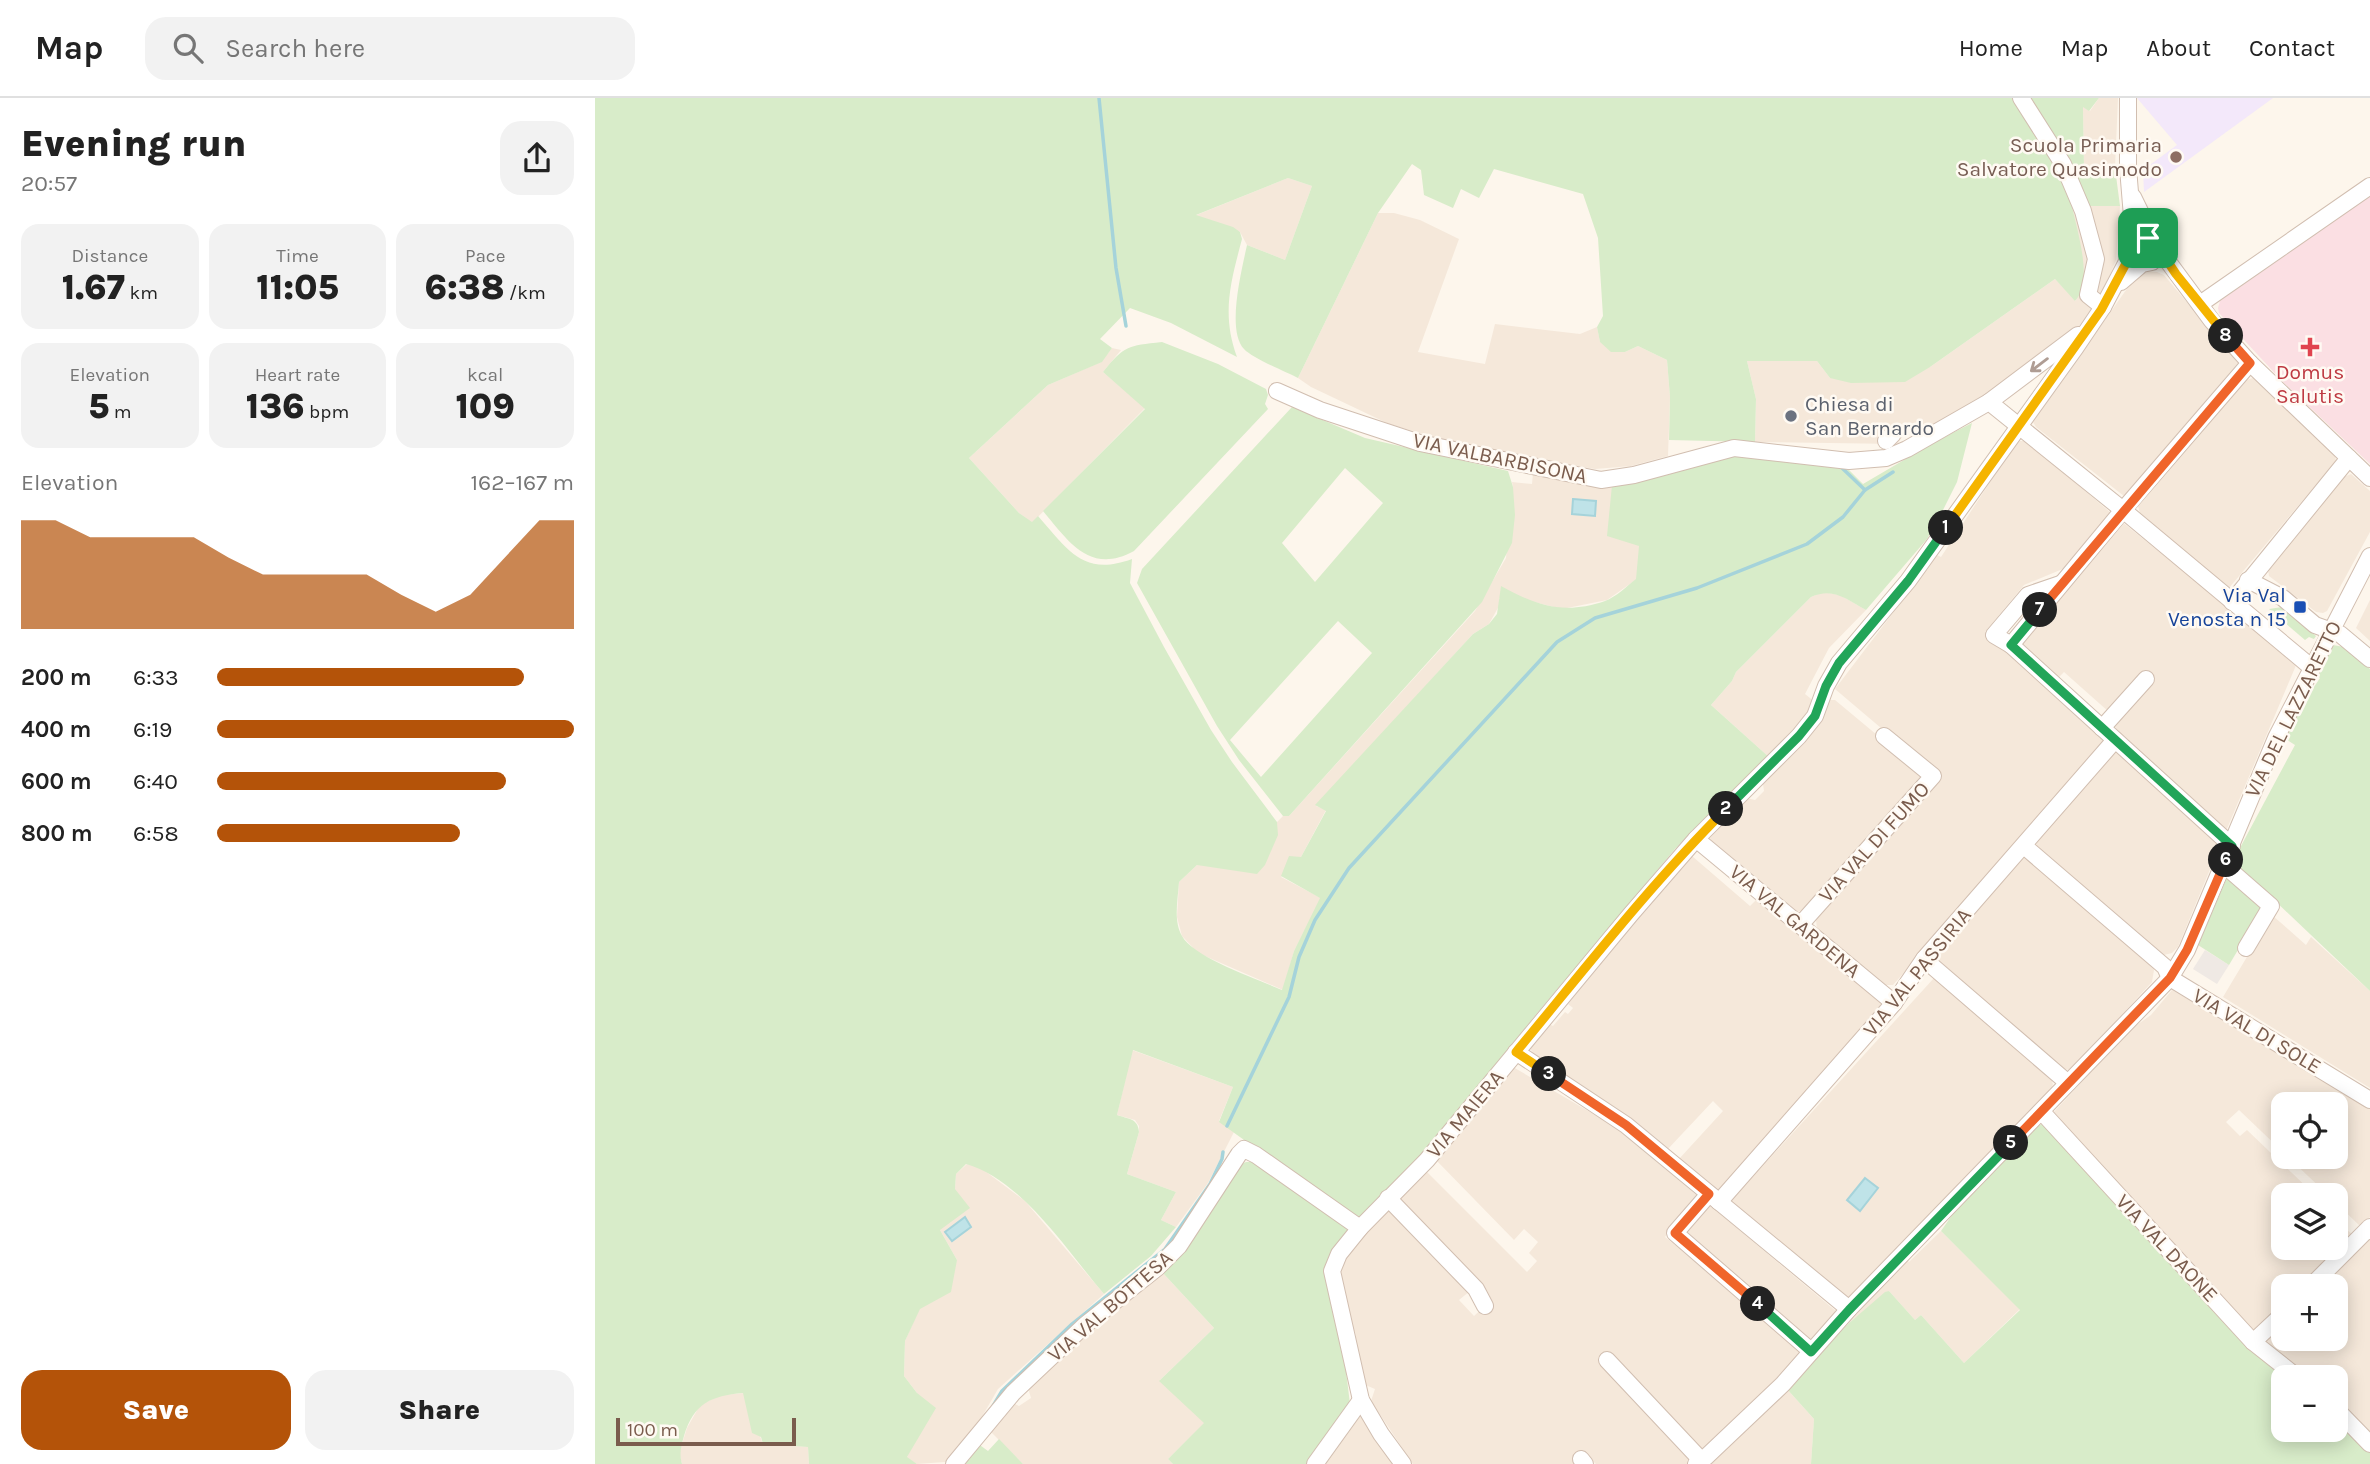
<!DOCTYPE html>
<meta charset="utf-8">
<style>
:root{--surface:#fff;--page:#f2f2f2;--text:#222;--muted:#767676;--line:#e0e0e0;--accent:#b45309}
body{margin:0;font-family:Karla,sans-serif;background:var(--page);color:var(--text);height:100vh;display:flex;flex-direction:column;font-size:26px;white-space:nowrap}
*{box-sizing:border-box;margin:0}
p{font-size:23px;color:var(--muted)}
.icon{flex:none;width:38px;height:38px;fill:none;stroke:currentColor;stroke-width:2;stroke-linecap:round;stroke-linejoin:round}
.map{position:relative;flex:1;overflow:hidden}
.panel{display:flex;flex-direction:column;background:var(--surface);width:595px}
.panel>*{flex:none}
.buttons{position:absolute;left:1676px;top:994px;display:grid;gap:14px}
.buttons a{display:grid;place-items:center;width:77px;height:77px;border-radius:14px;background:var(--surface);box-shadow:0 4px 18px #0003;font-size:35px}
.scale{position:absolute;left:21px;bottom:18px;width:180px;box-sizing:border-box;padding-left:7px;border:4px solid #7a5c4d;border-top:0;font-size:19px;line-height:24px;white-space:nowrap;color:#7a5c4d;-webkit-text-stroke:5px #fffaf3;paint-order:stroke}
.pin{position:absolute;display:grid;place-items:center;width:60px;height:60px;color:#fff;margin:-30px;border-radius:14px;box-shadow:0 4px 10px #0006}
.km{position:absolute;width:35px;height:35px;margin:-18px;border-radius:50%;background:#222;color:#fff;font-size:19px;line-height:35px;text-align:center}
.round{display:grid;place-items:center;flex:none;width:74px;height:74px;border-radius:21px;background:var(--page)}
.headline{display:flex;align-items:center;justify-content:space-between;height:119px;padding:0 21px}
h1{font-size:38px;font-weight:800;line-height:52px}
.stats{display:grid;grid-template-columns:repeat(3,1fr);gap:10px;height:119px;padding:7px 21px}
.stats div{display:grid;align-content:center;border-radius:18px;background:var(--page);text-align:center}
.stats b{font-size:35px;font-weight:800}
.stats small{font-size:19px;font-weight:400}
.stats p{font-size:19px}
.chart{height:196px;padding:14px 21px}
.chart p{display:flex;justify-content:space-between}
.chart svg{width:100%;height:126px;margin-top:7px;fill:var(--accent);opacity:.7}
.cta{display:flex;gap:14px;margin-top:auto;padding:14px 21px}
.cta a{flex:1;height:80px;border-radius:21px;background:var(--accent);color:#fff;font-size:28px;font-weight:800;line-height:80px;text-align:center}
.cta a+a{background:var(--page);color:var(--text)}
ul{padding:0 21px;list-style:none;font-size:23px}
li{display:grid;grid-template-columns:112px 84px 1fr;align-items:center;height:52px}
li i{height:18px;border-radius:9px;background:var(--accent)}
header{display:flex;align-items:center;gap:42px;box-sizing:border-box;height:98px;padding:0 35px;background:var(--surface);border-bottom:2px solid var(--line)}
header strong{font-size:33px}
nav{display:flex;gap:38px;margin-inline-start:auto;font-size:24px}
.search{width:490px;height:63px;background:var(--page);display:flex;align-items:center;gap:18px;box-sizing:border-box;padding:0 24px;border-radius:21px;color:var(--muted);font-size:26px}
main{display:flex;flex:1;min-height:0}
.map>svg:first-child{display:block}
.residential{fill:#f5e8da}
.industrial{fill:#efe9e4}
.education{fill:#f3e8fa}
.medical{fill:#fbdfe3}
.green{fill:#d8ecc9;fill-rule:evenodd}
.water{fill:#bfe3e8;stroke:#a5d3da;stroke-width:2}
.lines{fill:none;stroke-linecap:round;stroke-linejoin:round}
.stream{stroke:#a5d3da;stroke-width:3.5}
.minor-casing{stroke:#d1beb0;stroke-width:18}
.minor{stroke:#fff;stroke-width:16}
.oneway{stroke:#af9d94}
.split-1-casing{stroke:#fff;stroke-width:14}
.split-2-casing{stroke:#fff;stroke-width:14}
.split-3-casing{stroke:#fff;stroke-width:14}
.split-4-casing{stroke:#fff;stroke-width:14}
.split-5-casing{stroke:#fff;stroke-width:14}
.split-6-casing{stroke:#fff;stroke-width:14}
.split-7-casing{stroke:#fff;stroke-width:14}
.split-8-casing{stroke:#fff;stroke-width:14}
.split-9-casing{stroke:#fff;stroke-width:14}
.split-1{stroke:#f5b400;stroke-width:9}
.split-2{stroke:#22a559;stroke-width:9}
.split-3{stroke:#f5b400;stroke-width:9}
.split-4{stroke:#f0652b;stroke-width:9}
.split-5{stroke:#22a559;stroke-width:9}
.split-6{stroke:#f0652b;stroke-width:9}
.split-7{stroke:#22a559;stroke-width:9}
.split-8{stroke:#f0652b;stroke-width:9}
.split-9{stroke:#f5b400;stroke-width:9}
.education-dot{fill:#8d6e63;stroke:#fffaf3;stroke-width:2.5}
.health-dot{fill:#e0444e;stroke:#fffaf3;stroke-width:2.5}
.worship-dot{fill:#6b7280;stroke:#fffaf3;stroke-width:2.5}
.transit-dot{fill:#1a4fb4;stroke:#fffaf3;stroke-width:2.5}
.labels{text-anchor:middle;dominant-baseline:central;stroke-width:5;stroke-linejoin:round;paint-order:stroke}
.education-label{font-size:21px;fill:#785e54;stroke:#fffaf3;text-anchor:end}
.health-label{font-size:21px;fill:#be3a42;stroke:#fffaf3}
.worship-label{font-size:21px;fill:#5b616d;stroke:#fffaf3;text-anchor:start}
.street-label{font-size:21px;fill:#7a5c4d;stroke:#fffaf3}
.transit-label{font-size:21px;fill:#164399;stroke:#fffaf3;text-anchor:end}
</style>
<header>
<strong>Map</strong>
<div class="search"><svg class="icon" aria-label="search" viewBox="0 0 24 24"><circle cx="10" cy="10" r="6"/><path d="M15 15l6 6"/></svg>Search here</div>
<nav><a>Home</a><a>Map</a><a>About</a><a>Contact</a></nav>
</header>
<main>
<section class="panel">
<div class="headline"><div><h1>Evening run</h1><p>20:57</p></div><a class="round"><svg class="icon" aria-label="share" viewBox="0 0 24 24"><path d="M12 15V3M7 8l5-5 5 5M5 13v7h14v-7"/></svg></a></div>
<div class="stats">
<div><p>Distance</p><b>1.67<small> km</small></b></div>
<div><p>Time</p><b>11:05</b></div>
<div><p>Pace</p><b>6:38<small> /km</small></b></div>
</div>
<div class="stats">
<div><p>Elevation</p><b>5<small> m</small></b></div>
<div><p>Heart rate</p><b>136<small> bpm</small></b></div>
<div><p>kcal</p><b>109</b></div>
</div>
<div class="chart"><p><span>Elevation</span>162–167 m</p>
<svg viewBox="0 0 160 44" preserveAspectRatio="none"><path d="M0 44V6L10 6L20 12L30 12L40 12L50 12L60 19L70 25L80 25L90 25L100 25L110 32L120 38L130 32L140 19L150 6L160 6V44z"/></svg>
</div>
<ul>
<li><b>200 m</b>6:33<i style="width:86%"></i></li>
<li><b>400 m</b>6:19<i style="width:100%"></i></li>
<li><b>600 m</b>6:40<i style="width:81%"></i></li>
<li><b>800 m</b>6:58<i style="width:68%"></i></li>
</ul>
<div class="cta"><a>Save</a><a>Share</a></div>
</section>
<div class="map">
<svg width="1775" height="1366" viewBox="0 0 1775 1366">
<rect width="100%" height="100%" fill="#fdf6ec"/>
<g class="residential">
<path d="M1504 0H1523L1520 70H1489L1488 8 1495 13Z"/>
<path d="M693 80 717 88 690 162 652 147 645 134 599 118Z"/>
<path d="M1477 108H1525L1521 162 1505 202 1486 226 1458 252 1367 317 1336 327 1315 329 1302 346 1160 344 1161 301 1152 263H1222L1235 280 1335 269 1460 181 1481 203 1485 151Z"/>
<path d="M783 115H799L825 122 864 141 823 254 890 266 900 226 985 236 1002 229 1005 244 1030 254 1043 248 1072 262 1075 299 1073 358 1036 368 1000 371 922 358 845 341 794 326 716 289 703 280Z"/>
<path d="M1552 173 1562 174 1569 177 1643 265 1529 398 1441 329 1438 324 1536 185 1544 177Z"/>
<path d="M517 250 526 252 508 274 550 310 437 425 424 415 374 360 453 287 506 264Z"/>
<path d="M1658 280 1740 357 1741 363 1634 490 1545 415 1543 408 1651 282Z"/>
<path d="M1425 343H1431L1516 415 1470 470 1429 487 1390 534 1512 644 1298 887H1291L1222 831 1221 822 1345 680 1240 591 1342 457 1346 459 1420 346Z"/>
<path d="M938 375 1017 387 1045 448 1042 481 1012 502 967 511 931 502 904 500V508L894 526 878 536 721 708 731 712 706 759 686 779 726 800 699 853 688 892 603 855 587 838 582 819 584 784 602 767 681 729 682 724 688 718H694L880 513 911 460 918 389 917 384 937 386Z"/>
<path d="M1756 376 1775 393V434L1732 513 1728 515 1721 514 1674 478 1673 472 1676 465 1749 379Z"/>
<path d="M1526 423 1702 565 1631 733 1522 634 1520 628 1522 621 1514 614 1469 574 1462 581 1424 546Z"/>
<path d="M1227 494 1245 497 1271 512 1234 550 1210 596 1220 604 1213 618 1175 660 1116 607 1137 583 1141 574 1216 499Z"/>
<path d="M1775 502V543L1761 530Z"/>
<path d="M1234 602H1240L1324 672 1326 677 1324 682 1209 811 1203 814 1116 742 1114 738 1151 700 1160 702 1169 693 1168 686 1214 637Z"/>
<path d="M1521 651 1625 747 1583 849 1577 855 1569 857 1563 855 1442 748 1441 744Z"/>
<path d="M1097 758 1155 808 1165 798 1287 904 1289 908 1130 1090 1124 1092 1119 1090 1084 1061 1128 1013 1118 1003 1072 1052 1034 1019 940 957 936 952V946L952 925 958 928 970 914 973 916 978 910 973 906 979 898V893Z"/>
<path d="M1428 759 1433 760 1557 867 1559 872 1557 884 1476 972 1467 971 1340 859Z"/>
<path d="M1677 817 1711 847 1716 839 1775 893V990L1628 899Z"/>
<path d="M1339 880 1455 978 1458 986 1455 994 1253 1201 1135 1104Z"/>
<path d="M1577 892 1775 1008V1119L1765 1128 1741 1105V1097H1733L1693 1059H1741V1006H1689V1055L1644 1012 1631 1024 1645 1038 1652 1032 1720 1097H1689V1150H1741V1123L1757 1136 1705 1188H1689V1204L1658 1232H1652L1457 1016 1536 931 1556 917Z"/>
<path d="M537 952 638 989 624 1023 639 1034 613 1085 581 1129 566 1122 581 1094 532 1076 544 1034V1028L540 1022 522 1017Z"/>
<path d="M918 969 1024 1031 1104 1099 1070 1139 1080 1147 1088 1149 1207 1254 1182 1283 1099 1362 1092 1366H1001L991 1356 981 1366H818L776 1303 780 1291 768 1286 760 1233 755 1234 744 1170 748 1160 794 1109 875 1193 864 1202 879 1218 892 1206 884 1184 804 1100 830 1072 932 1174 942 1163 934 1155 943 1144 929 1131 919 1142 840 1061Z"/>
<path d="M372 1066 386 1070 430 1103 509 1196 403 1291 381 1329 350 1364 322 1366 312 1360 322 1295 309 1278 310 1243 324 1211 362 1162 345 1132 360 1091 361 1076Z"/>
<path d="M1113 1106 1242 1214 1216 1241 1214 1242 1089 1133Z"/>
<path d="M1346 1133 1425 1211 1369 1265 1326 1217 1320 1222 1294 1193 1253 1226 1311 1161 1314 1164Z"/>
<path d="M1775 1139V1341L1741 1307V1279H1711L1670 1247V1243L1689 1224V1241H1741V1188H1725Z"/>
<path d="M567 1174 619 1230 565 1282 610 1325 573 1361 578 1366H428L394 1332 418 1305 424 1308 436 1300 433 1290 519 1211Z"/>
<path d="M1192 1291 1219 1321 1216 1366H1111Z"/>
<path d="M149 1295 168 1346 213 1349 214 1366H87L84 1355 92 1330 105 1307 126 1297Z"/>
<path d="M762 1317H767L799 1366H726Z"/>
</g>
<path class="industrial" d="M1610 852 1634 867 1622 886 1598 871Z"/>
<path class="education" d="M1678 0 1549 94 1548 72 1582 47 1542 0Z"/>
<path class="medical" d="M1775 98V366L1688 284 1624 215 1623 210 1625 203Z"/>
<g class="green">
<path d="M0 0H1504L1494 13 1488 9 1489 70H1520L1525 108H1477C1482 133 1499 184 1480 203L1460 181 1335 269 1310 284 1256 285 1235 280 1222 263H1152L1161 301 1160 344 1074 342 1075 299 1072 262 1043 248 1030 254H1016L1005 244 1002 229 1008 218 1003 140 988 96 899 71 884 100 866 91 858 110 829 97 826 72 817 66 783 115 703 280C691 274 657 260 649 251 631 232 647 171 652 147L690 162 717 88 693 80 601 117 638 129 645 134 647 141C636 183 626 216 642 259L576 225 535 210 505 241 517 250 507 264 453 287 374 360 424 415 437 424 443 418C473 452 488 479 537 461L535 485 569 549 616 632 637 664 682 724 683 737 670 767 662 776 602 767 584 784C583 801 578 823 587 838 599 860 663 881 687 892L699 853 725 800 686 778 694 758 706 759 731 713 720 707 878 536 894 526 902 516 906 488C942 508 969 517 1010 503 1021 499 1032 488 1041 481L1044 448 1012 438 1017 387 1138 356 1251 369 1268 386 1338 345 1377 325 1362 384 1345 418 1332 441 1271 512C1251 501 1238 489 1216 499L1141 574 1137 583 1116 607 1175 660 1080 751 939 919 886 989 815 1070 762 1123 624 1024 638 989 538 952 522 1017C533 1021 543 1020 544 1034L532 1076 581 1094 566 1122 581 1129 556 1158 509 1196C472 1153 427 1082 371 1066L361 1076 360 1091 375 1110 345 1132 362 1162 356 1194 325 1211 310 1243 309 1278 322 1295 341 1310 312 1359 322 1366H214L213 1349 168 1346 166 1339 157 1335 148 1295C116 1298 99 1305 89 1338 86 1349 84 1355 87 1366H0Z"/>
<path d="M567 244 623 266 671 291 673 297 670 306 673 311 539 453C495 477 474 444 448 413L550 311 508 274C530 247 532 248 567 244Z"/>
<path d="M697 309 770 340 913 373 918 389 920 417 917 445 887 504 694 718H688L644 662 622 628 542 485 547 471ZM750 370 788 405 720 484 687 445ZM743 523 777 555 666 679 635 642Z"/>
<path d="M1687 509 1721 538 1719 541 1714 539 1710 542 1674 511Z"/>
<path d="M1738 547 1749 549 1775 571V893L1638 763 1700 647 1689 640 1714 590 1717 592 1725 580 1721 577Z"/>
<path d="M1632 779 1668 810 1634 867 1603 847Z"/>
<path d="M1449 1025 1693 1279H1689V1332H1741V1317L1775 1349V1366H1216L1219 1321 1192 1291 1253 1226 1290 1194 1294 1193 1320 1222 1326 1217 1369 1265 1425 1212 1346 1133 1362 1110 1443 1028Z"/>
<path d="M651 1064H659L755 1131 732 1167 729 1175 749 1257 755 1306 714 1366H578L573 1361 609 1325 564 1283 619 1230 567 1174 643 1068Z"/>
<path d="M404 1341 428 1366H366L375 1361 372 1357 382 1345 393 1353Z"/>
</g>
<g class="water">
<path d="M978 401 1001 403 1000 418 977 416Z"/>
<path d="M1270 1080 1283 1090 1265 1113 1252 1102Z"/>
<path d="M370 1119 376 1129 357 1143 350 1134Z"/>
</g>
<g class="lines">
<g class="stream">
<path d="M504 0 521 170 531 228"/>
<path d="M1246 369 1270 392"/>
<path d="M632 1028 694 899 704 859 720 822 754 770 962 544 1000 520 1102 490 1212 446 1248 419 1270 392 1298 374"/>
<path d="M398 1308 407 1293 477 1226 570 1151 615 1086 627 1061 628 1054"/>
</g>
<defs>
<g id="minor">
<path d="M1426 0 1468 66 1488 113 1501 161 1493 197 1508 209"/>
<path d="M1563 150 1617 223 1655 265 1775 380"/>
<path d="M1526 184 1547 166 1557 164 1563 156 1561 146 1538 99"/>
<path d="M1605 206 1775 88"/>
<path d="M682 293 725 312 825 345 1006 382 1039 377 1139 350 1254 363 1291 360 1312 351 1394 304 1528 412 1716 569"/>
<path d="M1394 304 1483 237"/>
<path d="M1291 343 1298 336"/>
<path d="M1653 482 1688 500 1720 527 1745 536 1775 561"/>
<path d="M1637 504 1754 360"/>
<path d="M1416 547 1399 537 1433 497 1465 486"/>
<path d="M1507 630 1551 581"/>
<path d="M1101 741 1299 905"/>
<path d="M1429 748 1570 869 1575 880 1775 1002"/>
<path d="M1637 748 1416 547 1528 412 1655 265"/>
<path d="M1629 767 1676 808 1651 850"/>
<path d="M1205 827 1338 678 1289 638"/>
<path d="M1329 861 1473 985"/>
<path d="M921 954 1031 1027 1254 1211"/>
<path d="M1447 1014 1658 1244 1702 1279"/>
<path d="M1114 1096 1080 1135 1216 1253"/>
<path d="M793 1100 881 1191 890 1208"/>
<path d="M1124 1104 1299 905 1329 861 1520 642"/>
<path d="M1716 1188 1775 1129"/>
<path d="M1658 1244 1689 1215"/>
<path d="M1012 1262 1106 1362"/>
<path d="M1741 1311 1775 1346"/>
<path d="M986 1361 990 1366"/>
<path d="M359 1366 418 1295 490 1227 562 1170 584 1148 644 1056 649 1051 661 1057 765 1130"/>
<path d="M720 1366 766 1302"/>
<path d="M808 1366 786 1336 766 1302 737 1173 744 1156 765 1130 832 1062 1036 816 1101 741 1204 638 1220 618 1231 588 1244 565 1313 483 1481 249 1508 209 1536 156V149L1539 143 1533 70V0"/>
<path d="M1101 1366 1111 1359 1188 1286 1254 1211 1575 880 1592 852 1681 640 1775 458"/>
</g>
</defs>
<use href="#minor" class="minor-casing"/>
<use href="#minor" class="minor"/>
</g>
<defs><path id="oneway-shaft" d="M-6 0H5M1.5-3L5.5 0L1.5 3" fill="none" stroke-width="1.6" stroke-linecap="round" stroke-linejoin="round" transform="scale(1.75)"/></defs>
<use class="oneway" href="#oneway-shaft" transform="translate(1444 267) rotate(143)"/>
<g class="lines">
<defs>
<path id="split-1" d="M1351 430 1506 212 1536 156 1539 143 1544 140H1553"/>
<path id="split-2" d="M1131 711 1204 638 1220 618 1231 588 1244 565 1313 483 1351 430"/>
<path id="split-3" d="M954 976 921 954C989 872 1055 787 1131 711"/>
<path id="split-4" d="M954 976 1031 1027 1114 1096 1080 1135 1163 1206"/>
<path id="split-5" d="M1163 1206 1216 1254 1254 1212 1416 1045"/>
<path id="split-6" d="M1416 1045 1575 880 1592 852 1631 762"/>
<path id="split-7" d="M1445 512 1416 547 1637 748 1631 762"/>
<path id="split-8" d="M1445 512 1655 265 1631 238"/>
<path id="split-9" d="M1553 140 1561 146 1581 176 1631 238"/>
</defs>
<use href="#split-1" class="split-1-casing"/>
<use href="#split-2" class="split-2-casing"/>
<use href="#split-3" class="split-3-casing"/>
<use href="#split-4" class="split-4-casing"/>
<use href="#split-5" class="split-5-casing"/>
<use href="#split-6" class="split-6-casing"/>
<use href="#split-7" class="split-7-casing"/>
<use href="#split-8" class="split-8-casing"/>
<use href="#split-9" class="split-9-casing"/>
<use href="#split-1" class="split-1"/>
<use href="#split-2" class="split-2"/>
<use href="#split-3" class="split-3"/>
<use href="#split-4" class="split-4"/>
<use href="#split-5" class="split-5"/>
<use href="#split-6" class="split-6"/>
<use href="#split-7" class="split-7"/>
<use href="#split-8" class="split-8"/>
<use href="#split-9" class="split-9"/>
</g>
<circle class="education-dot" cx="1581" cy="59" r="7"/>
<path class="health-dot" d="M1711.5 238.5h7v7h7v7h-7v7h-7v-7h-7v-7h7z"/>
<circle class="worship-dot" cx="1196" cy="318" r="7"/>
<rect class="transit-dot" x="1698" y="502" width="14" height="14" rx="3.5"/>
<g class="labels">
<g class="education-label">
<text x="1567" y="47">Scuola Primaria<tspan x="1567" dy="24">Salvatore Quasimodo</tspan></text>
</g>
<g class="health-label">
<text x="1715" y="274">Domus<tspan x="1715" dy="24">Salutis</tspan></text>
</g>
<g class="worship-label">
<text x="1210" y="306">Chiesa di<tspan x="1210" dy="24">San Bernardo</tspan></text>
</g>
<g class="street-label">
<text transform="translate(905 360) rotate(12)">VIA VALBARBISONA</text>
<text transform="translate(1698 611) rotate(-64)">VIA DEL LAZZARETTO</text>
<text transform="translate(1279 744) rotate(-48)">VIA VAL DI FUMO</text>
<text transform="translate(1200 823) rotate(40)">VIA VAL GARDENA</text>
<text transform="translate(1322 874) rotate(-51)">VIA VAL PASSIRIA</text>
<text transform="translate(1662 933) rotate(31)">VIA VAL DI SOLE</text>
<text transform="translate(870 1016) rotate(-50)">VIA MAIERA</text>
<text transform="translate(1572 1150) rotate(47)">VIA VAL DAONE</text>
<text transform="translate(515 1208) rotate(-41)">VIA VAL BOTTESA</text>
</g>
<g class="transit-label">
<text x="1691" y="497">Via Val<tspan x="1691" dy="24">Venosta n 15</tspan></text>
</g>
</g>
</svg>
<div class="buttons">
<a><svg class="icon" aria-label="locate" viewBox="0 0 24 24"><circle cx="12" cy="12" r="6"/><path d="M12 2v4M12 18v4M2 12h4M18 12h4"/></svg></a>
<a><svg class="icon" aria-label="layers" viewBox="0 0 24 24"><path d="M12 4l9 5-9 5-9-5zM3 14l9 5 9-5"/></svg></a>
<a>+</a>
<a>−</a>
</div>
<div class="scale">100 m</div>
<div class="pin" style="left:1553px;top:140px;background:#1e9e55"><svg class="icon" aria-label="arrive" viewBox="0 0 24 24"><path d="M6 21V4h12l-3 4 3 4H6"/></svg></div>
<b class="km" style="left:1351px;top:430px">1</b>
<b class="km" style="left:1131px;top:711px">2</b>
<b class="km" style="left:954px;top:976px">3</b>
<b class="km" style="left:1163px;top:1206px">4</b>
<b class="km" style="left:1416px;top:1045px">5</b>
<b class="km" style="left:1631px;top:762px">6</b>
<b class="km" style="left:1445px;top:512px">7</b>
<b class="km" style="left:1631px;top:238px">8</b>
</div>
</main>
